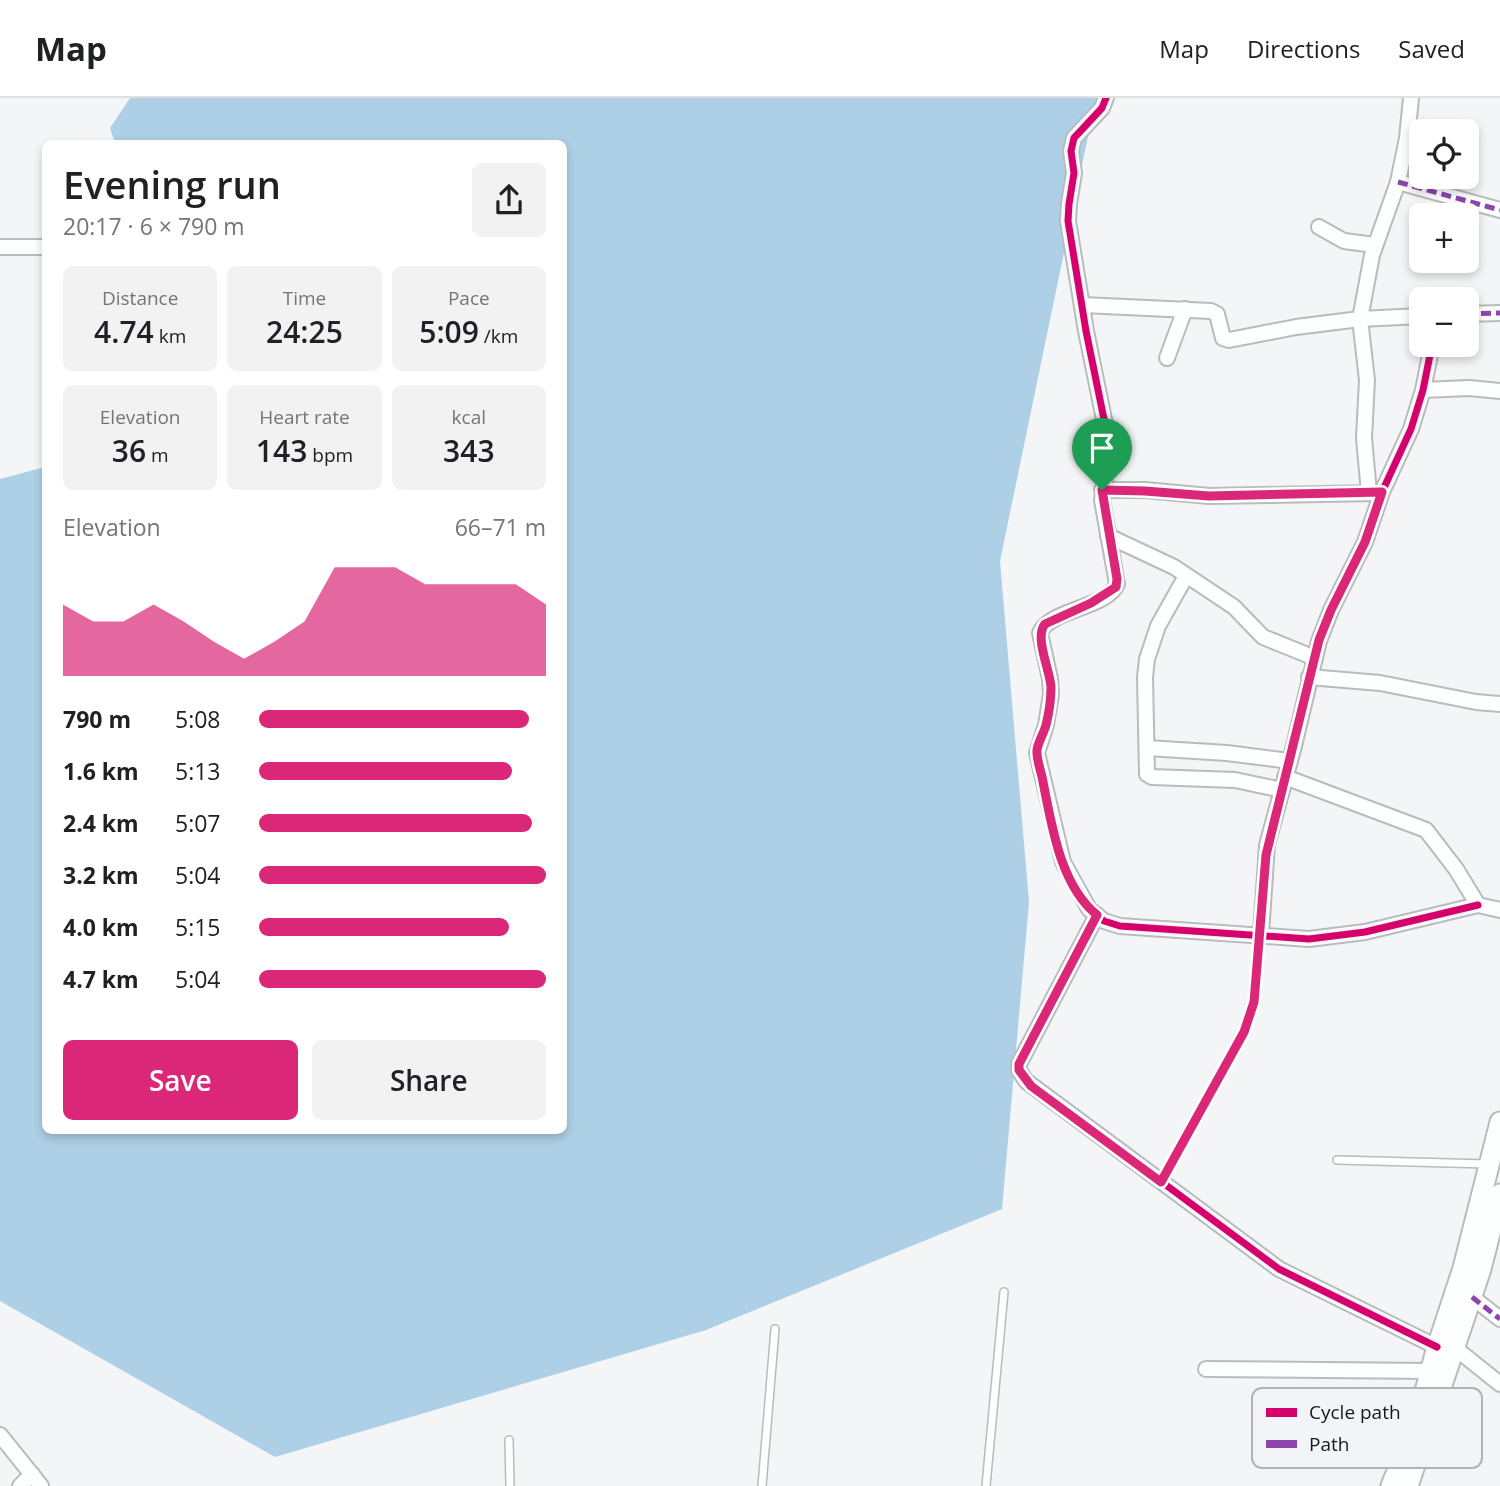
<!DOCTYPE html>
<meta charset="utf-8">
<style>
:root{--surface:#fff;--page:#f2f2f2;--text:#202124;--muted:#757577;--line:#e0e0e0;--accent:#db2777}
body{margin:0;font-family:"Open Sans",sans-serif;background:var(--page);color:var(--text);height:100vh;display:flex;flex-direction:column;font-size:26px;white-space:nowrap}
*{box-sizing:border-box;margin:0}
p{font-size:23px;color:var(--muted)}
.icon{flex:none;width:38px;height:38px;fill:none;stroke:currentColor;stroke-width:2;stroke-linecap:round;stroke-linejoin:round}
.map{position:relative;flex:1;overflow:hidden}
.panel{position:absolute;left:42px;top:42px;width:525px;height:994px;display:flex;flex-direction:column;background:var(--surface);border-radius:10px;box-shadow:0 4px 10px #0003}
.panel>*{flex:none}
.tools{position:absolute;left:1409px;top:21px;display:grid;gap:14px}
.tools a{display:grid;place-items:center;width:70px;height:70px;border-radius:10px;background:var(--surface);box-shadow:0 4px 10px #0003;font-size:35px}
.pin{position:absolute;display:grid;place-items:center;width:60px;height:60px;color:#fff;margin:-72px -30px;border-radius:50% 50% 50% 0;rotate:-45deg;box-shadow:0 0 7px #0007}
.pin .icon{rotate:45deg}
.round{display:grid;place-items:center;flex:none;width:74px;height:74px;border-radius:10px;background:var(--page)}
.overview{display:flex;align-items:center;justify-content:space-between;height:119px;padding:0 21px}
h1{font-size:38px;font-weight:600;line-height:52px}
.figures{display:grid;grid-template-columns:repeat(3,1fr);gap:10px;height:119px;padding:7px 21px}
.figures div{display:grid;align-content:center;border-radius:10px;background:var(--page);text-align:center}
.figures b{font-size:30px;font-weight:600}
.figures small{font-size:19px;font-weight:400}
.figures p{font-size:19px}
.chart{height:196px;padding:14px 21px}
.chart p{display:flex;justify-content:space-between}
.chart svg{width:100%;height:126px;margin-top:7px;fill:var(--accent);opacity:.7}
.button{display:flex;gap:14px;margin-top:auto;padding:14px 21px}
.button a{flex:1;height:80px;border-radius:10px;background:var(--accent);color:#fff;font-size:28px;font-weight:600;line-height:80px;text-align:center}
.button a+a{background:var(--page);color:var(--text)}
ul{padding:0 21px;list-style:none;font-size:23px}
li{display:grid;grid-template-columns:112px 84px 1fr;align-items:center;height:52px}
li i{height:18px;border-radius:9px;background:var(--accent)}
header{display:flex;align-items:center;gap:42px;box-sizing:border-box;height:98px;padding:0 35px;background:var(--surface);border-bottom:2px solid var(--line)}
header strong{font-size:33px}
nav{display:flex;gap:38px;margin-inline-start:auto;font-size:24px}
.map>svg:first-child{display:block}
.water{fill:#add0e6}
.lines{fill:none;stroke-linecap:round;stroke-linejoin:round}
.service-casing{stroke:#babbbd;stroke-width:10}
.minor-casing{stroke:#babbbd;stroke-width:18}
.tertiary-casing{stroke:#babbbd;stroke-width:23}
.service{stroke:#fdfefe;stroke-width:7}
.minor{stroke:#fdfefe;stroke-width:14}
.tertiary{stroke:#fdfefe;stroke-width:19}
.quiet{stroke:#8e44ad;stroke-width:5;stroke-dasharray:10 5;stroke-linecap:butt}
.cycleway-casing{stroke:#f2f4f8;stroke-width:11}
.cycleway{stroke:#d6006c;stroke-width:7}
.route-casing{stroke:#fff;stroke-width:14}
.route{stroke:#db2777;stroke-width:9}
.key{fill:#f2f4f8;stroke:#b1b2b5;stroke-width:2}
.key-label{font-size:19px;fill:#18191a}
</style>
<header>
<strong>Map</strong>
<nav><a>Map</a><a>Directions</a><a>Saved</a></nav>
</header>
<div class="map">
<svg width="1500" height="1388" viewBox="0 0 1500 1388">
<rect width="100%" height="100%" fill="#f3f5f7"/>
<path class="water" d="M130 0H1096L1000 463 1029 804 1002 1111 706 1232 275 1359 0 1203V381L45 369 46 1032H564V46L115 45 110 30Z"/>
<g class="lines">
<defs>
<g id="service">
<path d="M1337 1062 1487 1066"/>
<path d="M1162 1083 1244 934 1254 904 1261 836"/>
<path d="M509 1342 510 1388"/>
<path d="M762 1388 775 1231"/>
<path d="M986 1388 1004 1194"/>
</g>
<g id="minor">
<path d="M1106 0 1102 10 1074 40 1071 53 1074 75 1069 106 1068 123 1086 233 1106 331 1108 357 1102 402 1117 486C1107 510 1048 512 1040 535L1050 581 1051 596 1046 627 1037 655 1063 764 1089 811 1104 823 1120 828 1309 841 1365 834 1478 807"/>
<path d="M1398 84 1500 112"/>
<path d="M1319 129 1344 143 1375 147"/>
<path d="M0 149H46"/>
<path d="M1083 207 1211 213 1217 216 1223 240 1229 242 1296 229 1360 221 1421 218"/>
<path d="M1466 216 1500 215"/>
<path d="M1167 260 1185 211"/>
<path d="M1423 292 1469 290 1500 293"/>
<path d="M1102 392H1145L1209 398 1377 395"/>
<path d="M1369 395 1364 340 1367 282 1360 221 1372 157 1398 84 1407 40 1411 0"/>
<path d="M1108 438 1174 469 1234 509 1263 539 1315 560"/>
<path d="M1186 478 1158 528 1147 561 1145 579 1147 676 1152 679 1235 682 1282 692"/>
<path d="M1309 579 1380 585 1476 604 1500 606"/>
<path d="M1147 650 1227 655 1290 663"/>
<path d="M1285 679 1426 732 1456 771 1478 807 1500 812"/>
<path d="M1097 817 1019 966V972L1026 983 1279 1171 1437 1249"/>
<path d="M1261 836 1267 747 1294 648 1319 543 1331 512 1365 444 1382 394 1411 331 1423 292 1432 247"/>
<path d="M1472 1199 1500 1221"/>
<path d="M1455 1250 1500 1286"/>
<path d="M1206 1271 1431 1273"/>
<path d="M0 1337 41 1388"/>
<path d="M20 1388 32 1376"/>
</g>
<g id="tertiary">
<path d="M1391 1388 1415 1330 1437 1249 1463 1170 1500 1024"/>
<path d="M1408 1388 1481 1171 1500 1096"/>
</g>
</defs>
<use href="#service" class="service-casing"/>
<use href="#minor" class="minor-casing"/>
<use href="#tertiary" class="tertiary-casing"/>
<use href="#service" class="service"/>
<use href="#minor" class="minor"/>
<use href="#tertiary" class="tertiary"/>
<g class="quiet">
<path d="M1398 84 1500 112"/>
<path d="M1466 216 1500 215"/>
<path d="M1472 1199 1500 1221"/>
</g>
<defs>
<g id="cycleway">
<path d="M1106 0 1102 10 1074 40 1071 53 1074 75 1069 106 1068 123 1086 233 1106 331 1108 357 1102 402 1117 486C1107 510 1048 512 1040 535L1050 581 1051 596 1046 627 1037 655 1063 764 1089 811 1104 823 1120 828 1309 841 1365 834 1478 807"/>
<path d="M1097 817 1019 966V972L1026 983 1279 1171 1437 1249"/>
<path d="M1261 836 1267 747 1294 648 1319 543 1331 512 1365 444 1382 394 1411 331 1423 292 1432 247"/>
</g>
</defs>
<use href="#cycleway" class="cycleway-casing"/>
<use href="#cycleway" class="cycleway"/>
</g>
<g class="lines">
<defs>
<path id="route" d="M1102 392 1145 393 1209 398 1382 394 1365 444 1331 512 1319 542 1266 757 1254 904 1244 934 1161 1084 1031 988 1019 972V966L1097 817C1060 787 1052 728 1043 684 1042 675 1036 662 1037 652 1038 644 1044 635 1046 627 1049 615 1051 601 1051 589 1050 572 1034 539 1045 526L1091 505 1116 489 1117 481Z"/>
</defs>
<use href="#route" class="route-casing"/>
<use href="#route" class="route"/>
</g>
<rect x="1252" y="1290" width="230" height="80" rx="10" class="key"/>
<rect x="1266" y="1310" width="31" height="9" fill="#d6006c"/>
<rect x="1266" y="1342" width="31" height="8" fill="#8e44ad"/>
<g class="key-label">
<text x="1309" y="1321">Cycle path</text>
<text x="1309" y="1353">Path</text>
</g>
</svg>
<div class="tools">
<a><svg class="icon" aria-label="locate" viewBox="0 0 24 24"><circle cx="12" cy="12" r="6"/><path d="M12 2v4M12 18v4M2 12h4M18 12h4"/></svg></a>
<a>+</a>
<a>−</a>
</div>
<div class="pin" style="left:1102px;top:392px;background:#1e9e55"><svg class="icon" aria-label="arrive" viewBox="0 0 24 24"><path d="M6 21V4h12l-3 4 3 4H6"/></svg></div>
<section class="panel">
<div class="overview"><div><h1>Evening run</h1><p>20:17 · 6 × 790 m</p></div><a class="round"><svg class="icon" aria-label="share" viewBox="0 0 24 24"><path d="M12 15V3M7 8l5-5 5 5M5 13v7h14v-7"/></svg></a></div>
<div class="figures">
<div><p>Distance</p><b>4.74<small> km</small></b></div>
<div><p>Time</p><b>24:25</b></div>
<div><p>Pace</p><b>5:09<small> /km</small></b></div>
</div>
<div class="figures">
<div><p>Elevation</p><b>36<small> m</small></b></div>
<div><p>Heart rate</p><b>143<small> bpm</small></b></div>
<div><p>kcal</p><b>343</b></div>
</div>
<div class="chart"><p><span>Elevation</span>66–71 m</p>
<svg viewBox="0 0 160 44" preserveAspectRatio="none"><path d="M0 44V19L10 25L20 25L30 19L40 25L50 32L60 38L70 32L80 25L90 6L100 6L110 6L120 12L130 12L140 12L150 12L160 19V44z"/></svg>
</div>
<ul>
<li><b>790 m</b>5:08<i style="width:94%"></i></li>
<li><b>1.6 km</b>5:13<i style="width:88%"></i></li>
<li><b>2.4 km</b>5:07<i style="width:95%"></i></li>
<li><b>3.2 km</b>5:04<i style="width:100%"></i></li>
<li><b>4.0 km</b>5:15<i style="width:87%"></i></li>
<li><b>4.7 km</b>5:04<i style="width:100%"></i></li>
</ul>
<div class="button"><a>Save</a><a>Share</a></div>
</section>
</div>
